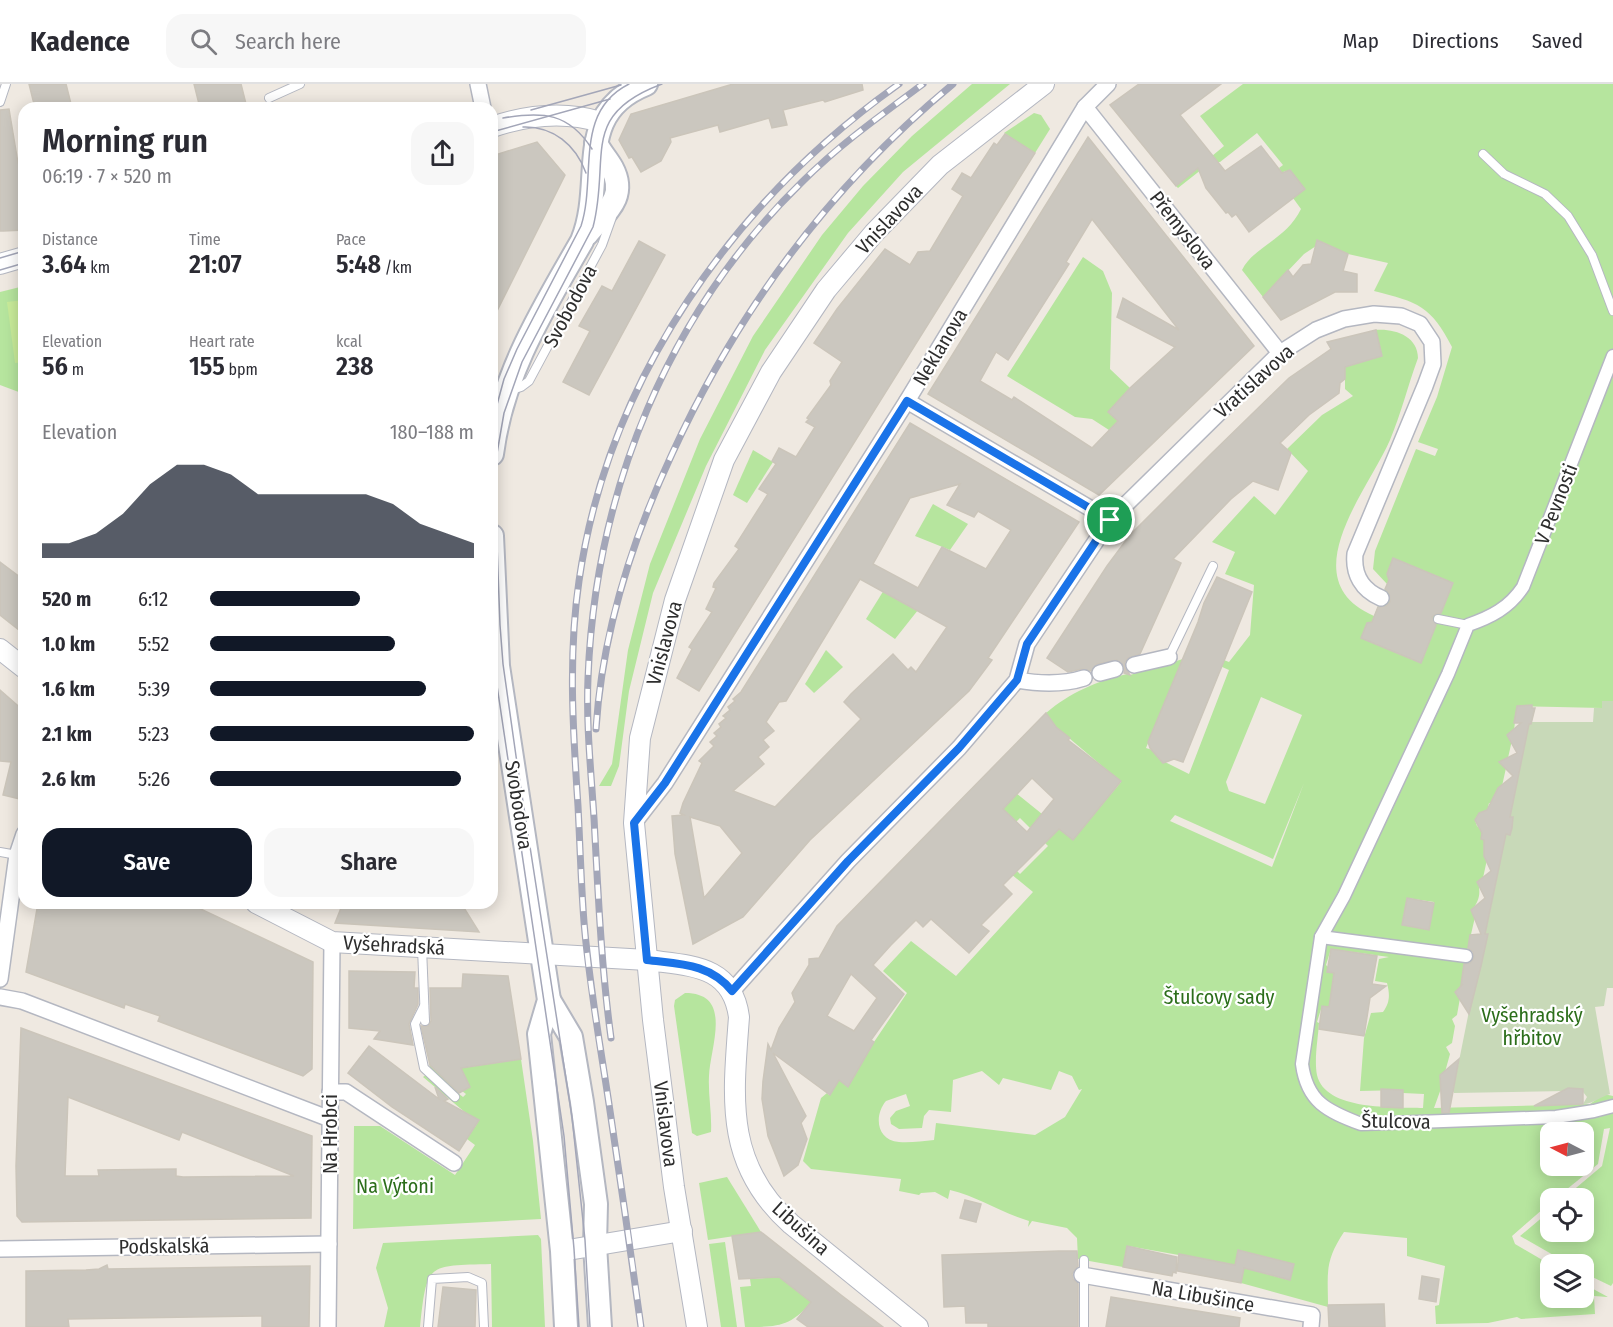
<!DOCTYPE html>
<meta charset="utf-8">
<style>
:root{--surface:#fff;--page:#f7f7f7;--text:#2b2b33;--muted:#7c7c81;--line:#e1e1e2;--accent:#111827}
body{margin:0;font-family:"Fira Sans Condensed",sans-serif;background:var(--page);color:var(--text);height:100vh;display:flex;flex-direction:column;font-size:22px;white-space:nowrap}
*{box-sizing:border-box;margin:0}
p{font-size:20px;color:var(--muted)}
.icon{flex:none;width:33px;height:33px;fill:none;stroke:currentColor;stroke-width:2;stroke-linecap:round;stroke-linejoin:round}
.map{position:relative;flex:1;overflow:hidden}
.drawer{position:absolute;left:18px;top:18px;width:480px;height:807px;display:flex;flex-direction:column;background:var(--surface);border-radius:18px;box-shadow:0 3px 15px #0003}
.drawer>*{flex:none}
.needle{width:39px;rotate:276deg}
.tools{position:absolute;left:1540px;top:1038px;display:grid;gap:12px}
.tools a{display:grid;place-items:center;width:54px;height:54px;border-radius:12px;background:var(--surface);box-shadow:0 3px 15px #0003;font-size:30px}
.pin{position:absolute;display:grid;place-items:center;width:51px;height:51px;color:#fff;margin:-26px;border:3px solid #fff;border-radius:50%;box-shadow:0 2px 6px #0007}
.round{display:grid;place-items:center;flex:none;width:63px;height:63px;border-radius:18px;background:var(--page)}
.head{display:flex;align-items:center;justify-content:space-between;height:102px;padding:0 24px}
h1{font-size:33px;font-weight:600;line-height:45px}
.metrics{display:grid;grid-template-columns:repeat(3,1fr);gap:9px;height:102px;padding:6px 24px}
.metrics div{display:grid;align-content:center}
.metrics b{font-size:26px;font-weight:600}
.metrics small{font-size:16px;font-weight:400}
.metrics p{font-size:16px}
.chart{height:168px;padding:12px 24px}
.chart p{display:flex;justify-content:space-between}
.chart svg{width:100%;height:108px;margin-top:6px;fill:var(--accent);opacity:.7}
.cta{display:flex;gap:12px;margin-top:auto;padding:12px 24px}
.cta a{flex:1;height:69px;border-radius:18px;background:var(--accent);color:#fff;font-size:24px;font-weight:600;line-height:69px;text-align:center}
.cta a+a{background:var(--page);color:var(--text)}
ul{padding:0 24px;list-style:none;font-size:20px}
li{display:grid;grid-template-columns:96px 72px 1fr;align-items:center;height:45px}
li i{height:15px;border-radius:8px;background:var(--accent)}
header{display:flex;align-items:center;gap:36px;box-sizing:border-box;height:84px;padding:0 30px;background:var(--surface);border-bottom:2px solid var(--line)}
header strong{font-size:28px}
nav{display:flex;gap:33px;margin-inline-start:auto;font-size:21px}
.search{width:420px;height:54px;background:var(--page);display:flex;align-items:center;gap:15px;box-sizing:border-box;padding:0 21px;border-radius:18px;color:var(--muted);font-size:22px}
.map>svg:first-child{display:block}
.green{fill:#b6e59e;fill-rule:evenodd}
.cemetery{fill:#c8d9b8}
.pitch{fill:#c9ec9a}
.building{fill:#cbc7bf;stroke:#cbc5ba;stroke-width:1.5;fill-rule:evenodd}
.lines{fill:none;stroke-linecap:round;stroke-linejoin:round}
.service-casing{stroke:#b4b7c1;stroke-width:10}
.pedestrian-casing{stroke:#b4b7c1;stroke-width:15}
.minor-casing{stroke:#b4b7c1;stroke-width:18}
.tertiary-casing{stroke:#b4b7c1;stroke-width:22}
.secondary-casing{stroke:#b4b7c1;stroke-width:26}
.service{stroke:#fff;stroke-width:8}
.pedestrian{stroke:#fff;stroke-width:12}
.minor{stroke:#fff;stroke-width:15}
.tertiary{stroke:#fff;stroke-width:20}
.secondary{stroke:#fff;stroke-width:22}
.tram{stroke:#a3a6b8;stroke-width:1.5}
.rail-casing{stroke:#a3a6b8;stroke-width:7}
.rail{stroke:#fff;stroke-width:4.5;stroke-dasharray:14;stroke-linecap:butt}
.route-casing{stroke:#fff;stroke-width:12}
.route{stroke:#1a73e8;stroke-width:8}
.labels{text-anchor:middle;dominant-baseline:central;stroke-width:4.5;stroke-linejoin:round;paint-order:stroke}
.street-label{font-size:20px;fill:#2e2e2e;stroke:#fff}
.park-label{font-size:20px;fill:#2c6e1b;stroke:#fff}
</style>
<header>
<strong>Kadence</strong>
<div class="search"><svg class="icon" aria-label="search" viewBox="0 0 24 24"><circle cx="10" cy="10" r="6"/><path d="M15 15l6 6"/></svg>Search here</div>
<nav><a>Map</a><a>Directions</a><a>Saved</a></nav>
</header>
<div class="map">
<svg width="1613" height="1243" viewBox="0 0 1613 1243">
<rect width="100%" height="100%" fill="#efe9e1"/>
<g class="green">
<path d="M972 0H1010L903 88 848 149 765 266 706 382 653 509 629 607 619 682 611 702H599L612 680 628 566 650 480 700 355 753 252 822 151 863 102 912 52Z"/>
<path d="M1243 0H1613V617H1602V624L1517 622 1514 646 1508 650 1512 656 1508 674 1502 678 1506 684 1502 702 1497 706 1498 720 1489 719 1487 728 1479 729 1475 736 1477 742 1483 746 1481 755 1491 757 1483 794 1478 798C1481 810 1479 817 1472 826L1475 833 1466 872 1461 903 1457 907 1460 914 1457 931 1452 935 1455 942 1452 959 1446 963 1450 970 1445 988 1440 992 1443 999 1434 1024 1590 1020 1604 1010 1613 1012V1199L1611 1202 1584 1189V1180H1569L1520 1152 1551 1126V1148H1584V1114H1564L1602 1082 1610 1044 1604 1045 1598 1080 1556 1114H1551V1118L1512 1152 1515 1160 1551 1181V1214H1584V1200L1608 1213 1594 1212 1595 1230 1521 1235 1517 1233 1488 1239 1436 1240 1435 1222 1439 1221 1445 1182 1407 1172V1154L1344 1148C1324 1178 1328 1189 1328 1223L1241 1199 1244 1184 1289 1196 1294 1180 1238 1166 1235 1181 1128 1162 1123 1183 1078 1175 1077 1154 1067 1144 1032 1137 1028 1143 1029 1137C999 1128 979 1113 950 1106L948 1115 935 1108 921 1109 919 1111 899 1107 901 1095 811 1085 803 1077 821 1014 827 1009 829 1011 839 996 848 1003 874 958 907 909 883 887 911 857 956 892 1033 808 1011 790 1015 785 1020 790 1048 762 1020 734 1014 740 1000 727 1016 709 1073 755 1121 698 1056 643 1046 629C1071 608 1095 598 1127 590L1130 591 1183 575 1146 664 1159 668 1161 676 1189 690 1229 586 1186 567 1193 564 1229 578 1250 551 1254 501 1225 490 1235 468 1212 458 1254 412 1275 431 1308 387 1287 365 1322 331 1353 312 1345 305V286L1343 282 1381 272 1375 246C1394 244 1418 252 1418 274 1408 301 1401 330 1390 356 1367 408 1291 496 1374 532L1387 500 1373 485 1375 467 1416 365 1435 372 1438 365 1418 358 1437 313 1452 263C1431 222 1418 218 1374 207L1388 179 1348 170 1322 158 1304 170 1263 213 1242 186C1253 163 1286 156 1301 125L1293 114 1287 89 1285 87 1282 89 1279 84 1283 81 1257 49 1220 78H1211L1178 104 1176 102 1224 62 1200 32ZM1261 613 1302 631 1265 720 1229 707 1226 698ZM1304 699 1272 783 1170 737 1175 731 1273 775ZM1407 814 1434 818 1429 846 1402 841ZM1331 865 1389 873 1379 875 1375 897 1387 899C1390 911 1390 918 1383 928L1371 929 1364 954 1360 1007 1403 1006V1009L1424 1010 1423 1024C1395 1023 1325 1027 1317 991 1314 975 1318 955 1319 939L1317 938 1322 922 1329 923 1334 889 1326 881ZM982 987 999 1001 1003 994 1051 1006 1059 987 1072 992 1079 1006 1082 1005 1065 1033 1035 1051 936 1039 934 1056C923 1057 910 1059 899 1058 876 1056 874 1031 886 1017L906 1010 910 1022 896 1027 890 1034 891 1040 899 1045 922 1044 924 1032 929 1026 951 1028 953 996ZM1551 1048H1584V1082H1551Z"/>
<path d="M1034 29 1041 31 1050 45 1035 69 1004 49Z"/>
<path d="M1083 173 1103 187 1112 209 1110 285 1130 304 1109 328 1118 337 1109 346 1092 335 1075 333 1007 292Z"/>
<path d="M24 202V310L0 301V208Z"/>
<path d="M753 366 773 378 747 419 733 411Z"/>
<path d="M933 420 968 440 950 466 915 452Z"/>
<path d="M884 506 918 526 895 555 866 535Z"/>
<path d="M826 566 843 583 814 609 805 600Z"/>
<path d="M685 909C734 909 710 963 709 992 708 1011 712 1029 711 1048L697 1052 692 1049 674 922 675 916Z"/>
<path d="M521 975 533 1057 541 1135 353 1145 354 1042H380L455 1091 475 1061 463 1052 471 1041 475 1043 479 1036 473 1035 423 993 431 987 429 979 441 976 458 1009 463 1013 466 1010 462 1007 460 982 469 983Z"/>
<path d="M727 1093 761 1148 708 1156 699 1099Z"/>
<path d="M538 1151 541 1155 545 1243H492L491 1180C427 1182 427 1178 420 1243H384L388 1224 376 1184 383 1159Z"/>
<path d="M725 1158 737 1243H721L709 1160Z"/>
<path d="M775 1188 812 1217C791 1243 777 1243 745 1243L740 1203 751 1202 750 1195 766 1194Z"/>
</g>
<path class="cemetery" d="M1602 617H1613V904H1607L1604 922 1595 923 1610 1010C1602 1012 1593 1020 1583 1020L1587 1013 1580 1004 1566 1007 1454 1009 1453 1007 1475 897 1481 883 1478 880 1465 876 1467 868 1481 870 1506 750 1510 751 1513 734 1510 733 1529 640 1532 638H1593L1594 624H1602Z"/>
<path class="pitch" d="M24 216V278L15 279 7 218Z"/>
<g class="building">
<path d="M29 0H66L72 24H35Z"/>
<path d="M194 0H241L247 24H200Z"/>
<path d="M733 0H862L863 6 825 18 823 16 783 26 787 41 772 44 769 34 720 48 718 41 670 54 671 58 661 77 641 88 632 73 629 74 619 56 631 30Z"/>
<path d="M1139 0H1221L1180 31 1225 87 1261 62 1282 89 1290 86 1305 105 1249 148 1236 130 1232 133 1228 128 1226 129 1206 104 1198 84 1176 102 1110 21Z"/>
<path d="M9 25 18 79 24 78V146L3 147H0V26Z"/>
<path d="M1005 50 1035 69 699 607 677 594 692 565 689 563 712 528 706 525 716 504 713 503 714 499 739 465 735 462 768 410 759 405 776 380 772 377 779 364 796 373 815 343 806 338 809 335 807 334 831 301 830 297 842 278 814 259 837 225 885 165 910 181 918 168 930 167 963 112 952 105 962 89 971 94 994 59 997 61Z"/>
<path d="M1088 53 1254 262 1099 411 928 310ZM1092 135 1179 246 1123 214 1117 233 1175 263 1130 304 1108 328 1118 337 1092 364 1014 313 1012 316 980 297 996 268 1008 276 1069 180 1066 178Z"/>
<path d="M537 58 565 91 492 237V72Z"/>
<path d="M1317 156 1348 170 1343 187 1357 190V208H1335L1281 236 1263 213 1288 186 1293 193 1303 181 1311 180Z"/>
<path d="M639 157 665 171 589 311 563 298 590 247 579 242 602 202 612 207Z"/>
<path d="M1376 246 1382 272 1345 283V295L1340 299 1339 309 1309 331 1280 359 1291 369 1278 406 1253 397 1231 415 1173 475 1181 479 1140 570 1128 574 1125 578V584L1130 591 1124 589V582L1117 576 1097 580 1091 587 1082 585 1068 588 1047 574 1107 482 1130 451 1212 369 1289 294 1331 265 1327 258Z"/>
<path d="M910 339 1079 438 988 574 992 576 969 607 810 756 743 833 693 860 675 770 672 732 684 731 680 729 683 719 702 679 699 677 714 662 710 658 717 652 714 649 721 643 719 640 726 634 723 632 730 626 728 623 735 617 733 615 741 608ZM960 400 947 421 974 433 978 427 1011 446 986 485 942 463 918 504 873 480 910 414ZM860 495 947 543 916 588 911 583 908 586 893 570 851 610 844 618 861 635 775 723 733 707 764 680 758 673 769 663 763 656 774 647 766 638 779 618 786 617ZM690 733 720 742 742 769 704 814Z"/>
<path d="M1393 474 1453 499 1441 529 1436 530 1432 533 1436 541 1421 579 1361 554 1367 539 1372 538 1378 523 1386 522 1390 518 1389 509 1385 505 1389 496 1387 490Z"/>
<path d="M0 478 24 496V550L0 531Z"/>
<path d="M1217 493 1252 508 1183 678 1174 675 1163 679 1150 664 1148 658 1198 538 1204 519Z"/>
<path d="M0 606 24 627V716L3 711 11 678 0 677Z"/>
<path d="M1532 621V624H1535L1531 640H1529L1510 733H1513L1512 744 1510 751 1506 750 1485 850H1488L1481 882 1469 930 1455 908 1463 900 1461 901 1464 880 1470 879 1474 874 1473 868 1468 864 1470 851 1481 850 1471 826 1485 814 1477 798 1491 787 1484 772V756L1481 755 1482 749 1475 736 1479 729 1487 726 1498 704 1513 692 1499 678 1517 669 1507 651 1521 639H1514L1517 622Z"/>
<path d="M1046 629 1056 643 1070 654 1068 656 1121 697 1073 756 1059 745 1003 801 1012 810 981 841 989 847 969 869 931 835 923 843 916 836 891 861 873 881 904 910 871 956 874 958 848 1003 839 996 830 1011 773 969 806 1032 801 1039 807 1055 798 1081 784 1092 768 1052 762 1015 763 997 768 960 771 966 779 944 795 918 792 909 809 881V875L819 874 837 842ZM1032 694 1054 715 1027 748 1003 725ZM851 890 877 914 854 947 827 932Z"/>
<path d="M1407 814 1434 819 1429 846 1402 841Z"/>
<path d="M38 819H188L313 878 312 985 303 992 158 937 160 932 125 920 124 924 26 888Z"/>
<path d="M343 819H461L479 848 335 839Z"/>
<path d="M1331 865 1377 872 1372 900 1386 902 1370 914 1364 952 1319 945 1322 922 1329 923 1334 889 1327 888Z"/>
<path d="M349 887 415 888 414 904H418V920L409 940 413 961 374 955 380 947 349 944Z"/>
<path d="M463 890 508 892 521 975 461 984 470 1003 459 1009 430 981 421 942H428L431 937 430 904H462Z"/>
<path d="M21 944 312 1052 311 1134 22 1138 17 1132 16 1082ZM68 1013 179 1056 182 1048 294 1092 183 1093 176 1092V1085L98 1086 99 1092H65Z"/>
<path d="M369 962 439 1015 435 1003 448 1015 444 1017 479 1036 459 1067 392 1023 348 989Z"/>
<path d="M1459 975 1449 1029H1442L1440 991Z"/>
<path d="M1568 1004 1583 1005V1020L1534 1022Z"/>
<path d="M1381 1005 1403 1006V1024L1381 1023Z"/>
<path d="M965 1116 981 1120 976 1138 960 1134Z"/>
<path d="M761 1148 841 1211 883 1243H808L797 1235 811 1218 779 1193 739 1195 732 1152Z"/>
<path d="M1127 1162 1177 1173 1176 1189 1173 1188 1172 1192 1123 1183Z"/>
<path d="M1238 1166 1294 1180 1290 1196 1244 1184 1241 1199 1177 1187 1179 1170 1235 1181Z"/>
<path d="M1059 1167H1077L1078 1182 1072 1190 1073 1195 1078 1200V1243H988V1239H966L965 1222 944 1223 942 1171Z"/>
<path d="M107 1181 108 1185 310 1182 309 1243H262V1232L68 1235 69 1243H26V1187L86 1186 99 1185Z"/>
<path d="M1422 1192 1439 1195 1436 1218 1419 1215Z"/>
<path d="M443 1203 476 1206 475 1243H438Z"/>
<path d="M1111 1213 1240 1234 1239 1243H1106Z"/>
<path d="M1384 1220 1385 1243H1329L1328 1221Z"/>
</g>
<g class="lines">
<defs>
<g id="service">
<path d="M269 14 300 0"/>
<path d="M0 18 6 0"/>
<path d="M1483 70 1504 90 1545 110 1568 132 1592 171 1613 227"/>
<path d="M512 306 521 303 529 297 602 161 612 133"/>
<path d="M1438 535 1468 541"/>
<path d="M1169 573 1213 482"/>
<path d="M0 768 17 771"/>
<path d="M422 864 425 937"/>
<path d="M424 922 415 940 424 984 455 1013"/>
<path d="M1084 1176V1243"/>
<path d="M428 1243 432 1195 468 1193 482 1199 484 1243"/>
</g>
<g id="pedestrian">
<path d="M1613 272 1523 503C1509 524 1491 533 1468 541L1448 590 1344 812 1321 853 1302 980C1307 1018 1327 1027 1361 1040L1556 1033 1594 1027 1613 1022"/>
<path d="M1321 853 1466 872"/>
</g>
<g id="minor">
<path d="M478 0 483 24"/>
<path d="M1085 23 1280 269"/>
<path d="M907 317 1110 436"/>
<path d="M1134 581 1169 573"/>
<path d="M1100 589 1115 585"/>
<path d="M1017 596C1040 600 1062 601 1084 594"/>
<path d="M634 739 665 699 907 317 1085 23 1108 0"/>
<path d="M0 895 17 771 24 750"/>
<path d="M732 907 848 777 959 664 1017 596 1027 560 1110 436 1280 269 1316 246 1344 235 1374 230 1401 232 1420 240 1432 258 1433 280 1425 302 1355 470C1353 490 1362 506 1381 514"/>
<path d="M0 913 22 917 330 1035"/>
<path d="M330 1008H346L454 1079"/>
<path d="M0 1165 329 1160"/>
<path d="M1082 1191 1312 1231 1311 1243"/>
<path d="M328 1243 332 858"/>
</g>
<g id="tertiary">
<path d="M492 43C527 31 565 27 601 38"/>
<path d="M0 180 24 173"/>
<path d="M0 565 24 584"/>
<path d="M256 819 332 858 647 876C689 882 732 880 739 933 733 1014 724 1080 791 1140L918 1243"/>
<path d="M562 1167 682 1147"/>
<path d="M697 1243 674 1103 653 936 634 739 640 654 675 516 724 376 771 288 826 206 874 149 940 81 1044 0"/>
</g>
<g id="secondary">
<path d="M587 150C604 129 628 114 612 84 607 75 600 68 596 59"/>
<path d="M492 370C502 290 543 225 582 157 607 96 571 30 646 0"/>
<path d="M492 452 498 582 549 916 539 950 562 1167 566 1243"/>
<path d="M549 916 571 953 582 1018 596 1120 595 1161 600 1243"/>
</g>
</defs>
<use href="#service" class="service-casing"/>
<use href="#pedestrian" class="pedestrian-casing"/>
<use href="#minor" class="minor-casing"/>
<use href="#tertiary" class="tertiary-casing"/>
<use href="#secondary" class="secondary-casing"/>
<use href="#service" class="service"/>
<use href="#pedestrian" class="pedestrian"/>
<use href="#minor" class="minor"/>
<use href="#tertiary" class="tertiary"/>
<use href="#secondary" class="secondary"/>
<g class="tram">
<path d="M531 26 621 1"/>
<path d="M503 34C543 27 569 29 592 65"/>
<path d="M523 43C553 42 576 61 586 89"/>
<path d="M492 48 610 15"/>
<path d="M0 174 24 167"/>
<path d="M0 186 24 179"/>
<path d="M492 339 504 295 517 265 581 142C597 93 573 28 629 0"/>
<path d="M492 568 564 1052 574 1165 579 1243"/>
<path d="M590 1243 585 1156 572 1033 517 679 503 580 500 541 495 407 496 375 504 329 522 278 593 143C611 74 578 31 662 0"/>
</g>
<defs>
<g id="rail">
<path d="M596 645C602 549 632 456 672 370 738 226 831 101 953 0"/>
<path d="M611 954C601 880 598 807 594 734 591 687 586 640 588 594 595 407 668 229 802 98 839 61 881 31 923 0"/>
<path d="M641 1243C631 1169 620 1094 609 1020 600 960 589 899 584 838 581 799 580 760 578 722 573 647 568 571 579 497 608 294 734 117 899 0"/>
</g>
</defs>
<use href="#rail" class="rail-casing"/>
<use href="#rail" class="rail"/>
</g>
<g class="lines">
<defs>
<path id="route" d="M907 317 1110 436 1027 560 1017 596 959 664 848 777 732 907C710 879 678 880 647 876L634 739 665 699Z"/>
</defs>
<use href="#route" class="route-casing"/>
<use href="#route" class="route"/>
</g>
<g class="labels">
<g class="street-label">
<text transform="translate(889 135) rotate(-47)">Vnislavova</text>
<text transform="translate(1183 146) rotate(52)">Přemyslova</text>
<text transform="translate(570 222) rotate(-62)">Svobodova</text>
<text transform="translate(940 263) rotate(-59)">Neklanova</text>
<text transform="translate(1254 297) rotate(-42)">Vratislavova</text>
<text transform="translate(1556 420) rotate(-69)">V Pevnosti</text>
<text transform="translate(664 559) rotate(-75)">Vnislavova</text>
<text transform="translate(519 721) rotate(81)">Svobodova</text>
<text transform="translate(394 861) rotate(3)">Vyšehradská</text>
<text transform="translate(1396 1037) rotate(1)">Štulcova</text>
<text transform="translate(666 1040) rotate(83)">Vnislavova</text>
<text transform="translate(330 1050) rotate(-90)">Na Hrobci</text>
<text transform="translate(801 1144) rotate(42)">Libušina</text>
<text transform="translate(164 1162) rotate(-1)">Podskalská</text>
<text transform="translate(1203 1212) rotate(10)">Na Libušince</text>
</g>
<g class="park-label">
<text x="1219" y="913">Štulcovy sady</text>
<text x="1532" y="931">Vyšehradský<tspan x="1532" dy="23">hřbitov</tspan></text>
<text x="395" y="1102">Na Výtoni</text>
</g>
</g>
</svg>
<div class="tools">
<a><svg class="needle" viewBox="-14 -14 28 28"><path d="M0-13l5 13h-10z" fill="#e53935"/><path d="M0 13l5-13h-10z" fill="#7c7c81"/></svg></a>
<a><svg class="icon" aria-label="locate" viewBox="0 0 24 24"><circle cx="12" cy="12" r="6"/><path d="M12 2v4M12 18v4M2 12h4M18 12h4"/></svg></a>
<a><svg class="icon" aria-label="layers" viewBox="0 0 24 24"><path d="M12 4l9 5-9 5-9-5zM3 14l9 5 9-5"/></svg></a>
</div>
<div class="pin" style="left:1110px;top:436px;background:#1e9e55"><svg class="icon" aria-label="arrive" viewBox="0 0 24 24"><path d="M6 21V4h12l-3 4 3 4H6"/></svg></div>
<section class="drawer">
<div class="head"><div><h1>Morning run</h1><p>06:19 · 7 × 520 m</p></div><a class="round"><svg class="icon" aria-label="share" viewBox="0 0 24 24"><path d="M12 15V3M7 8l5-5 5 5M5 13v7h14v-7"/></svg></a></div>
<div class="metrics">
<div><p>Distance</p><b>3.64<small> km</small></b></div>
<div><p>Time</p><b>21:07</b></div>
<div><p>Pace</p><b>5:48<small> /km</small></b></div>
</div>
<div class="metrics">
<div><p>Elevation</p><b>56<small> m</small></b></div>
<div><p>Heart rate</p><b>155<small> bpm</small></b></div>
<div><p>kcal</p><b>238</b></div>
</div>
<div class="chart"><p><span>Elevation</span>180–188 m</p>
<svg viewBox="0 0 160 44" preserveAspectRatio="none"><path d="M0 44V38L10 38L20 34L30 26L40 14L50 6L60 6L70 10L80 18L90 18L100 18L110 18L120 18L130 22L140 30L150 34L160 38V44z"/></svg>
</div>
<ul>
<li><b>520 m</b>6:12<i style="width:57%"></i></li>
<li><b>1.0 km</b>5:52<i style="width:70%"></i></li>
<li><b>1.6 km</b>5:39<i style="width:82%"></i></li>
<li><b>2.1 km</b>5:23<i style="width:100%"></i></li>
<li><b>2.6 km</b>5:26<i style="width:95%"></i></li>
</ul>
<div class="cta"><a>Save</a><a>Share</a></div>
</section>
</div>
